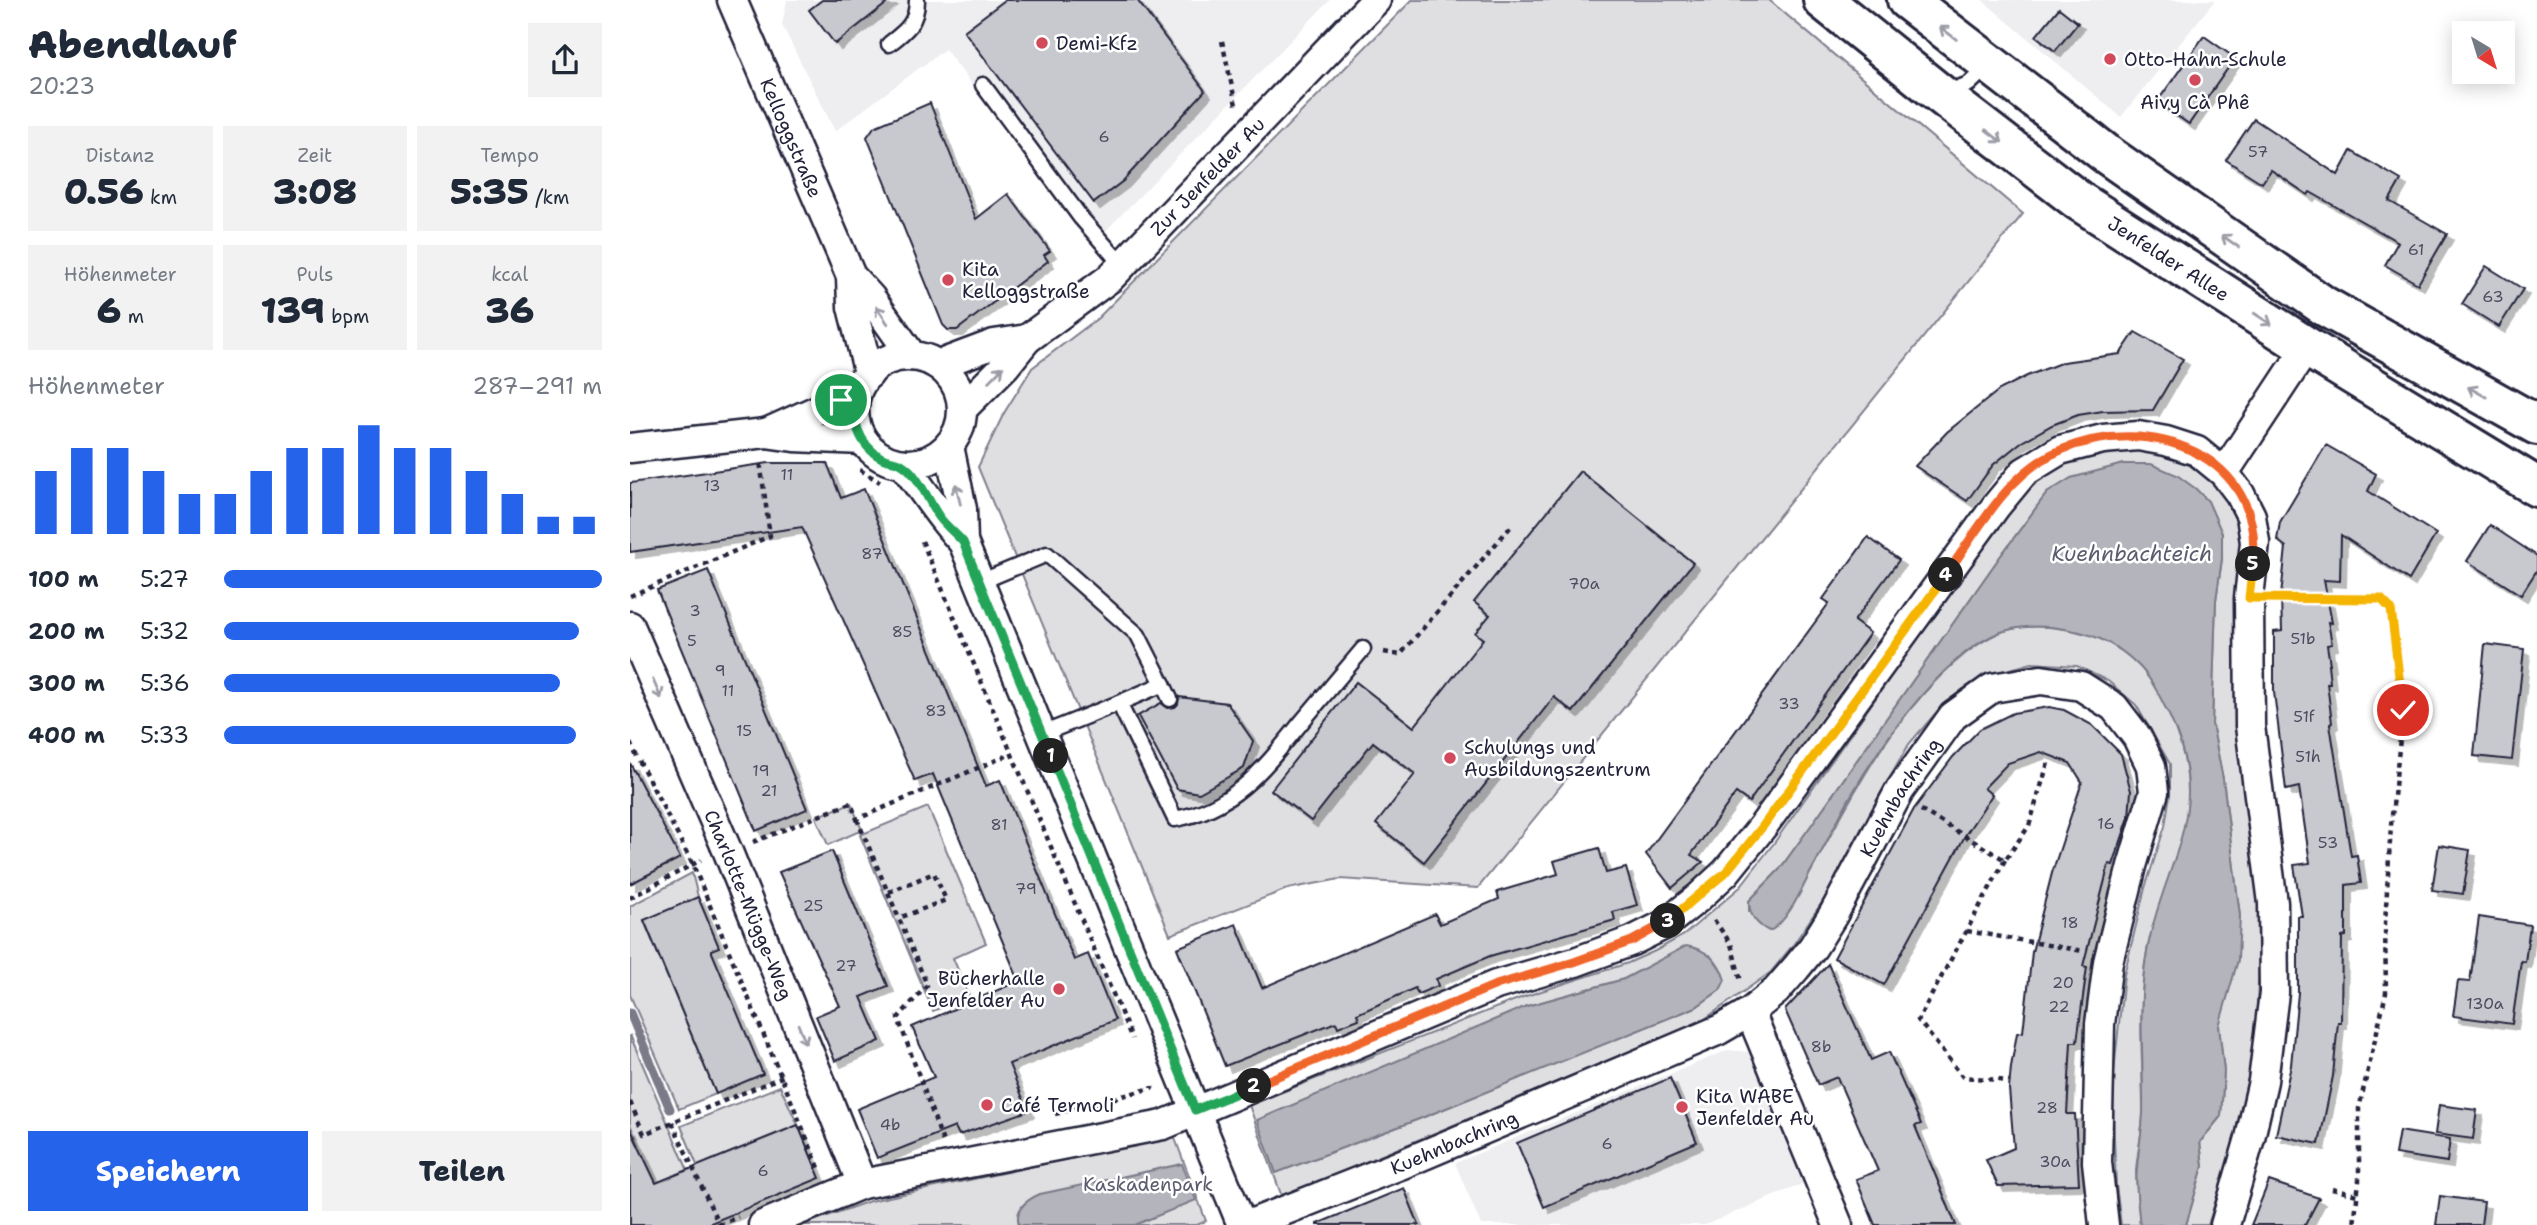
<!DOCTYPE html>
<html lang="de">
<meta charset="utf-8">
<style>
:root{--surface:#fff;--page:#f2f2f3;--text:#1f2937;--muted:#747a83;--accent:#2563eb}
body{margin:0;font-family:"Shantell Sans",sans-serif;background:var(--page);color:var(--text);height:100vh;display:flex;flex-direction:column;font-size:26px;white-space:nowrap}
*{box-sizing:border-box;margin:0}
p{font-size:23px;color:var(--muted)}
.icon{flex:none;width:38px;height:38px;fill:none;stroke:currentColor;stroke-width:2;stroke-linecap:round;stroke-linejoin:round}
.map{position:relative;flex:1;overflow:hidden}
.sheet{display:flex;flex-direction:column;background:var(--surface);width:630px}
.sheet>*{flex:none}
.needle{width:46px;rotate:142deg}
.tools{position:absolute;left:1822px;top:21px;display:grid;gap:14px}
.tools a{display:grid;place-items:center;width:63px;height:63px;border-radius:0px;background:var(--surface);box-shadow:0 4px 18px #0003;font-size:35px}
.pin{position:absolute;display:grid;place-items:center;width:60px;height:60px;color:#fff;margin:-30px;border:4px solid #fff;border-radius:50%;box-shadow:0 2px 7px #0007}
.km{position:absolute;width:35px;height:35px;margin:-18px;border-radius:50%;background:#222;color:#fff;font-size:19px;line-height:35px;text-align:center}
.round{display:grid;place-items:center;flex:none;width:74px;height:74px;border-radius:0px;background:var(--page)}
.overview{display:flex;align-items:center;justify-content:space-between;height:119px;padding:0 28px}
h1{font-size:38px;font-weight:800;line-height:52px}
.metrics{display:grid;grid-template-columns:repeat(3,1fr);gap:10px;height:119px;padding:7px 28px}
.metrics div{display:grid;align-content:center;border-radius:0px;background:var(--page);text-align:center}
.metrics b{font-size:35px;font-weight:800}
.metrics small{font-size:19px;font-weight:400}
.metrics p{font-size:19px}
.chart{height:196px;padding:14px 28px}
.chart p{display:flex;justify-content:space-between}
.chart svg{width:100%;height:126px;margin-top:7px;stroke:var(--accent);stroke-width:6}
.cta{display:flex;gap:14px;margin-top:auto;padding:14px 28px}
.cta a{flex:1;height:80px;border-radius:0px;background:var(--accent);color:#fff;font-size:28px;font-weight:800;line-height:80px;text-align:center}
.cta a+a{background:var(--page);color:var(--text)}
ul{padding:0 28px;list-style:none;font-size:23px}
li{display:grid;grid-template-columns:112px 84px 1fr;align-items:center;height:52px}
li i{height:18px;border-radius:9px;background:var(--accent)}
main{display:flex;flex:1;min-height:0}
.map>svg:first-child{display:block}
.built{fill:#eeeef1}
.green{fill:#dfdfe2;stroke:#80808e;stroke-width:2;fill-rule:evenodd}
.water{fill:#b4b4bc;stroke:#7a7a88;stroke-width:2}
.lines{fill:none;stroke-linecap:round;stroke-linejoin:round}
.stream{stroke:#7a7a88;stroke-width:9}
.building{fill:#c8c8cf;stroke:#22223b;stroke-width:2;filter:url(#shadow)}
.service-casing{stroke:#22223b;stroke-width:19}
.minor-casing{stroke:#22223b;stroke-width:33}
.secondary-casing{stroke:#22223b;stroke-width:44}
.path{stroke:#22223b;stroke-width:4.5;stroke-dasharray:5 5;stroke-linecap:butt}
.service{stroke:#fff;stroke-width:14}
.minor{stroke:#fff;stroke-width:28}
.secondary{stroke:#fff;stroke-width:38}
.oneway{stroke:#9c9ca7}
.split-1-casing{stroke:#fff;stroke-width:14}
.split-2-casing{stroke:#fff;stroke-width:14}
.split-3-casing{stroke:#fff;stroke-width:14}
.split-4-casing{stroke:#fff;stroke-width:14}
.split-5-casing{stroke:#fff;stroke-width:14}
.split-6-casing{stroke:#fff;stroke-width:14}
.split-1{stroke:#22a559;stroke-width:9}
.split-2{stroke:#22a559;stroke-width:9}
.split-3{stroke:#f0652b;stroke-width:9}
.split-4{stroke:#f5b400;stroke-width:9}
.split-5{stroke:#f0652b;stroke-width:9}
.split-6{stroke:#f5b400;stroke-width:9}
.poi-dot{fill:#d1495b;stroke:#fff;stroke-width:2.5}
.labels{text-anchor:middle;dominant-baseline:central;stroke-width:5;stroke-linejoin:round;paint-order:stroke}
.number-label{font-size:16px;fill:#4c4c60}
.poi-label{font-size:19px;fill:#22223b;stroke:#fff;text-anchor:start}
.street-label{font-size:19px;fill:#22223b;stroke:#fff}
.park-label{font-size:19px;fill:#5b5b6d;stroke:#fff}
.water-label{font-size:21px;font-style:italic;fill:#5c5c6f;stroke:#fff}
</style>
<main>
<section class="sheet">
<div class="overview"><div><h1>Abendlauf</h1><p>20:23</p></div><a class="round"><svg class="icon" aria-label="share" viewBox="0 0 24 24"><path d="M12 15V3M7 8l5-5 5 5M5 13v7h14v-7"/></svg></a></div>
<div class="metrics">
<div><p>Distanz</p><b>0.56<small> km</small></b></div>
<div><p>Zeit</p><b>3:08</b></div>
<div><p>Tempo</p><b>5:35<small> /km</small></b></div>
</div>
<div class="metrics">
<div><p>Höhenmeter</p><b>6<small> m</small></b></div>
<div><p>Puls</p><b>139<small> bpm</small></b></div>
<div><p>kcal</p><b>36</b></div>
</div>
<div class="chart"><p><span>Höhenmeter</span>287–291 m</p>
<svg viewBox="0 0 160 44" preserveAspectRatio="none"><path d="M5 44V22M15 44V14M25 44V14M35 44V22M45 44V30M55 44V30M65 44V22M75 44V14M85 44V14M95 44V6M105 44V14M115 44V14M125 44V22M135 44V30M145 44V38M155 44V38"/></svg>
</div>
<ul>
<li><b>100 m</b>5:27<i style="width:100%"></i></li>
<li><b>200 m</b>5:32<i style="width:94%"></i></li>
<li><b>300 m</b>5:36<i style="width:89%"></i></li>
<li><b>400 m</b>5:33<i style="width:93%"></i></li>
</ul>
<div class="cta"><a>Speichern</a><a>Teilen</a></div>
</section>
<div class="map">
<svg width="1907" height="1225" viewBox="0 0 1907 1225">
<defs>
<filter id="shadow"><feDropShadow dx="6" dy="6" stdDeviation="0" flood-color="#0004"/></filter>
</defs>
<rect width="100%" height="100%" fill="#fff"/>
<filter id="ink" filterUnits="userSpaceOnUse"><feTurbulence type="fractalNoise" baseFrequency=".0143" numOctaves="2"/><feDisplacementMap in="SourceGraphic" scale="14" xChannelSelector="R" yChannelSelector="G"/><feConvolveMatrix kernelMatrix="1 2 1 2 8 2 1 2 1" color-interpolation-filters="sRGB"/></filter>
<g filter="url(#ink)">
<g class="built">
<path d="M157 0H700L463 244 315 49 205 131 152 25Z"/>
<path d="M1352 0H1585L1491 117Z"/>
<path d="M1098 1050 1121 1052 1177 1182 1075 1225H851L825 1163Z"/>
</g>
<g class="green">
<path d="M782 0H1139L1393 214 848 888 710 879 657 889 540 935 348 467 374 413 402 368 468 318Z"/>
<path d="M1506 448 1533 451 1578 472 1604 505 1611 529 1605 661V708L1617 814 1626 867 1630 942 1626 1024 1617 1087 1604 1143 1578 1225H1556L1573 1166 1570 1142 1591 1116 1594 1071 1589 1026 1610 916 1593 779 1582 724 1586 600 1592 559 1417 493 1369 558 1180 827 1149 870 1119 901V911L1165 901C1213 814 1256 718 1335 654 1348 644 1365 632 1382 629 1393 626 1407 626 1419 627 1437 629 1455 631 1472 638 1533 664 1570 765 1555 828 1546 869 1525 909 1517 951 1507 1004 1513 1059 1513 1112 1513 1132 1507 1152 1506 1171 1506 1189 1509 1207 1510 1225H1491L1486 1185 1482 1091 1494 975 1515 888 1535 826 1540 795V764L1506 705 1478 681 1447 666 1402 663 1355 676 1333 689 1310 708 1279 744 1239 814 1197 895 1163 945 1141 972 1072 1021 652 1197 619 1105 893 997 998 963 1025 951 1054 935 1109 888 1144 843 1370 521C1416 468 1435 454 1506 448ZM1080 955 1093 975 1090 990 1066 1007 789 1119 646 1173 628 1120 897 1006 994 979 1022 965Z"/>
<path d="M221 803 232 830 198 845 186 817Z"/>
<path d="M298 807 356 943 323 958 339 996 303 1011 230 835Z"/>
<path d="M62 873 68 897 14 921 86 1094 49 1109 0 995V906Z"/>
<path d="M0 1035 71 1201 58 1206 45 1175 0 1194 9 1145 0 1124Z"/>
<path d="M150 1086 168 1125 77 1162 87 1214 51 1126Z"/>
<path d="M543 1133 576 1221 567 1225H172L240 1201 499 1146Z"/>
</g>
<g class="water">
<path d="M1493 464H1521L1547 475 1566 489 1578 501 1592 533V559L1586 600 1582 724 1593 779 1610 916 1608 960 1589 1026 1594 1071 1591 1116 1570 1142 1573 1166 1556 1225H1510C1508 1207 1505 1187 1507 1169 1508 1151 1512 1132 1513 1114 1514 1060 1507 1005 1517 952 1533 861 1586 812 1539 715 1531 699 1523 681 1510 667 1485 641 1457 631 1421 627 1409 626 1395 626 1382 629 1323 640 1251 743 1222 794 1207 819 1195 847 1180 873 1172 889 1156 925 1139 931 1127 925 1119 915 1119 901L1149 870 1180 827 1369 558 1417 493 1441 478Z"/>
<path d="M1056 946C1076 949 1089 961 1095 980L1090 990 1066 1007 789 1119 646 1173 627 1120 897 1006 994 979Z"/>
<path d="M552 1164 566 1200 505 1225H389C384 1209 396 1200 410 1194Z"/>
</g>
<g class="lines">
<path class="stream" d="M0 1013 40 1109"/>
</g>
<g class="building">
<path d="M192 0H261L205 44 179 10Z"/>
<path d="M375 0H507L575 91 493 181 464 203 334 31Z"/>
<path d="M1429 8 1448 23 1425 51 1406 36Z"/>
<path d="M1574 36 1605 58 1559 124 1527 102Z"/>
<path d="M300 103 346 219 378 194 420 251 414 255 418 261 327 330H318L313 325 237 137 244 127Z"/>
<path d="M1624 119 1708 175 1721 151 1771 180 1759 201 1817 234 1788 284 1755 265 1768 242 1680 192 1678 195 1641 170 1632 183 1596 160Z"/>
<path d="M1856 266 1893 289 1869 327 1832 304Z"/>
<path d="M1505 332 1553 359 1523 410 1473 411 1448 415 1422 425 1390 443 1363 465 1337 501 1285 466 1317 432 1369 390 1397 376 1433 362 1490 354Z"/>
<path d="M1696 445 1746 474 1738 491 1806 534 1779 580 1711 535 1710 581 1694 580 1702 623 1698 622 1702 644 1697 645 1700 664H1698L1700 683H1697L1702 723 1700 724 1721 856 1727 855 1731 883 1716 885V936L1712 937 1711 1022H1708L1703 1076 1689 1144 1646 1135 1661 1065 1668 993V916H1672L1664 865 1680 863 1669 787 1656 790 1644 692V632L1652 631 1651 596 1656 547 1647 540 1650 522Z"/>
<path d="M139 463H197L211 498 234 489 356 786 370 780 444 960 458 954 485 1020 379 1064 398 1111 329 1135 325 1127 247 1158 227 1109 304 1077 282 1027 389 981 303 774 285 781 172 527 0 552V483Z"/>
<path d="M950 471 1063 563 943 712 924 697 794 862 746 824 785 774 743 742 681 821 641 790 726 682 784 727 853 639 845 633 860 615 844 602Z"/>
<path d="M1860 525 1907 556V570L1891 595 1837 561Z"/>
<path d="M1238 537 1269 560 1224 621 1240 633 1119 802 1106 793 1061 855 1073 862 1042 888 1016 854 1199 603 1193 599Z"/>
<path d="M78 570 177 809 126 831 27 590Z"/>
<path d="M1855 644 1894 649 1882 760 1844 756Z"/>
<path d="M549 697 597 703 623 741 614 768 569 793 547 789 508 716 531 703 538 708 545 707 548 704Z"/>
<path d="M1419 707 1434 710 1462 725 1491 754 1501 791 1499 817 1483 865 1479 864 1453 966 1457 967 1447 1042H1441L1437 1114H1445L1449 1184 1368 1186 1356 1160 1384 1148 1379 1089 1381 1067 1387 1033 1393 1032 1402 952 1422 873 1452 782 1440 763 1411 752 1378 763 1354 788 1362 795 1336 834 1254 985 1204 958 1284 809 1323 757 1350 729 1383 713Z"/>
<path d="M0 763 50 858 0 884Z"/>
<path d="M1809 845 1840 850 1833 894 1802 890Z"/>
<path d="M969 848 976 873 996 868 1007 905 983 912 985 920 860 956 806 979 808 986 788 994 785 988 727 1014 729 1019 708 1027 706 1022 595 1066 547 948 606 924 632 988 805 914 810 924 869 899 867 892 928 874 924 861Z"/>
<path d="M202 851 258 986 231 997 250 1041 205 1061 186 1016 210 1006 149 872Z"/>
<path d="M68 897 89 947 81 950 133 1074 86 1094 14 920Z"/>
<path d="M1849 917 1900 925 1895 962 1891 961 1882 1024 1823 1016 1828 981 1840 982Z"/>
<path d="M1198 964 1241 1060 1259 1052 1291 1124 1285 1126 1326 1225H1245L1226 1179 1248 1171 1207 1077 1188 1085 1155 1010Z"/>
<path d="M1040 1078 1067 1142 914 1207 887 1143Z"/>
<path d="M1809 1105 1847 1110 1843 1139 1805 1134Z"/>
<path d="M168 1125 190 1178 76 1225H0V1128L26 1183Z"/>
<path d="M1769 1131 1820 1139 1817 1162 1765 1154Z"/>
<path d="M1639 1181 1689 1198 1675 1225H1621Z"/>
<path d="M774 1188 789 1225H687V1224Z"/>
<path d="M1810 1196 1854 1202 1851 1225H1806Z"/>
</g>
<g class="lines">
<defs>
<g id="service">
<path d="M259 44C276 31 287 23 287 0"/>
<path d="M353 85 451 218 492 265"/>
<path d="M1318 92 1339 84 1358 66"/>
<path d="M350 582 417 554 508 635 533 684"/>
<path d="M489 703 533 684 540 699"/>
<path d="M412 734 489 703 545 819C604 809 635 767 670 724 691 699 712 674 733 649"/>
</g>
<g id="minor">
<path id="s1" d="M102 0 221 276 241 298 282 356"/>
<path d="M221 276 222 307 239 374"/>
<circle cx="278" cy="410" r="54"/>
<path d="M308 365 364 344 397 339"/>
<path id="s2" d="M333 408 376 365 397 339 480 278 746 0"/>
<path d="M136 433 227 392"/>
<path d="M319 446 332 509 333 542 612 1225"/>
<path d="M0 448 136 433 164 437 233 440"/>
<path d="M273 464C294 491 309 517 333 542"/>
<path d="M1594 473 1677 347"/>
<path id="s3" d="M0 626 98 852 232 1184"/>
<path d="M1120 1012 1208 1225"/>
<path d="M133 1225 232 1184 533 1125 866 985 945 962 1002 941 1034 925 1068 898 1096 872 1133 826 1366 506 1394 472 1430 450 1473 439 1508 436 1536 441 1567 451 1594 473 1610 494 1621 516 1625 542 1619 598 1620 726 1643 903 1644 993 1633 1081 1620 1138 1595 1225"/>
<path id="s4" d="M618 1225 770 1165 1049 1047 1089 1030 1120 1012 1146 991 1166 968 1183 947 1203 915 1270 790 1323 716 1362 688 1411 680 1451 686 1484 707 1507 737 1521 766 1524 792 1502 866 1478 962 1470 1024 1467 1162 1474 1225"/>
</g>
<g id="secondary">
<path id="s5" d="M1193 0 1310 94 1449 201 1677 347 1907 487"/>
<path d="M1277 0 1479 156 1694 306 1907 425"/>
</g>
</defs>
<use href="#service" class="service-casing"/>
<use href="#minor" class="minor-casing"/>
<use href="#secondary" class="secondary-casing"/>
<g class="path">
<path d="M592 41 606 105"/>
<path d="M230 470 250 482"/>
<path d="M292 541 502 1039"/>
<path d="M0 596 140 536 130 461"/>
<path d="M1648 598 1751 599 1761 609 1773 710 1761 825 1755 923 1756 993 1729 1108V1181L1724 1225"/>
<path d="M754 652 770 655 883 524"/>
<path d="M0 743 63 865 190 1170"/>
<path d="M1291 810 1375 860 1399 826 1418 763"/>
<path d="M227 819 297 985 268 1018 313 1142"/>
<path d="M123 842 221 803 227 819 381 754"/>
<path d="M1375 860 1288 1020 1333 1077 1380 1081"/>
<path d="M259 892 304 873 316 900 269 918"/>
<path d="M0 898 71 860"/>
<path d="M1084 920 1101 944 1111 981"/>
<path d="M1337 931 1453 951"/>
<path d="M0 1102 14 1134 154 1076"/>
<path d="M425 1114 522 1088V1086"/>
<path d="M42 1122 89 1225"/>
<path d="M1702 1189 1727 1195"/>
<path d="M89 1225 108 1217"/>
</g>
<use href="#service" class="service"/>
<use href="#minor" class="minor"/>
<use href="#secondary" class="secondary"/>
</g>
<defs><path id="oneway-shaft" d="M-6 0H5M1.5-3L5.5 0L1.5 3" fill="none" stroke-width="1.6" stroke-linecap="round" stroke-linejoin="round" transform="scale(1.75)"/></defs>
<g class="oneway">
<use href="#oneway-shaft" transform="translate(1318 33) rotate(-142)"/>
<use href="#oneway-shaft" transform="translate(1364 136) rotate(37)"/>
<use href="#oneway-shaft" transform="translate(1600 241) rotate(-145)"/>
<use href="#oneway-shaft" transform="translate(252 315) rotate(-124)"/>
<use href="#oneway-shaft" transform="translate(1633 319) rotate(33)"/>
<use href="#oneway-shaft" transform="translate(366 374) rotate(-45)"/>
<use href="#oneway-shaft" transform="translate(1847 392) rotate(-151)"/>
<use href="#oneway-shaft" transform="translate(328 494) rotate(-103)"/>
<use href="#oneway-shaft" transform="translate(27 689) rotate(66)"/>
<use href="#oneway-shaft" transform="translate(172 1034) rotate(68)"/>
</g>
</g>
<g class="lines" filter="url(#ink)">
<defs>
<path id="split-1" d="M211 400 228 392C219 417 229 446 252 458 259 461 268 461 273 465 289 475 299 503 310 518 317 527 326 534 333 542L421 756"/>
<path id="split-2" d="M421 756 565 1110 624 1086"/>
<path id="split-3" d="M624 1086 866 985 944 962 1002 941 1038 921"/>
<path id="split-4" d="M1038 921 1096 872 1133 826 1316 575"/>
<path id="split-5" d="M1316 575C1347 531 1379 471 1431 450 1519 413 1635 454 1623 564"/>
<path id="split-6" d="M1623 564 1619 598 1751 599 1761 609 1773 710"/>
</defs>
<use href="#split-1" class="split-1-casing"/>
<use href="#split-2" class="split-2-casing"/>
<use href="#split-3" class="split-3-casing"/>
<use href="#split-4" class="split-4-casing"/>
<use href="#split-5" class="split-5-casing"/>
<use href="#split-6" class="split-6-casing"/>
<use href="#split-1" class="split-1"/>
<use href="#split-2" class="split-2"/>
<use href="#split-3" class="split-3"/>
<use href="#split-4" class="split-4"/>
<use href="#split-5" class="split-5"/>
<use href="#split-6" class="split-6"/>
</g>
<g class="poi-dot">
<circle cx="412" cy="43" r="7"/>
<circle cx="1480" cy="59" r="7"/>
<circle cx="1565" cy="80" r="7"/>
<circle cx="318" cy="280" r="7"/>
<circle cx="820" cy="758" r="7"/>
<circle cx="429" cy="989" r="7"/>
<circle cx="357" cy="1105" r="7"/>
<circle cx="1052" cy="1107" r="7"/>
</g>
<g class="labels">
<g class="number-label">
<text x="474" y="136">6</text>
<text x="1628" y="151">57</text>
<text x="1786" y="249">61</text>
<text x="1863" y="296">63</text>
<text x="157" y="474">11</text>
<text x="82" y="485">13</text>
<text x="242" y="553">87</text>
<text x="954" y="583">70a</text>
<text x="65" y="610">3</text>
<text x="272" y="631">85</text>
<text x="1673" y="638">51b</text>
<text x="62" y="640">5</text>
<text x="90" y="670">9</text>
<text x="98" y="690">11</text>
<text x="1159" y="703">33</text>
<text x="306" y="710">83</text>
<text x="1674" y="716">51f</text>
<text x="114" y="730">15</text>
<text x="1678" y="756">51h</text>
<text x="131" y="770">19</text>
<text x="139" y="790">21</text>
<text x="1476" y="823">16</text>
<text x="369" y="824">81</text>
<text x="1698" y="842">53</text>
<text x="396" y="888">79</text>
<text x="183" y="905">25</text>
<text x="1440" y="922">18</text>
<text x="216" y="965">27</text>
<text x="1433" y="982">20</text>
<text x="1855" y="1003">130a</text>
<text x="1429" y="1006">22</text>
<text x="1191" y="1046">8b</text>
<text x="1417" y="1107">28</text>
<text x="260" y="1124">4b</text>
<text x="977" y="1143">6</text>
<text x="1425" y="1161">30a</text>
<text x="133" y="1170">6</text>
</g>
<g class="poi-label">
<text x="426" y="43">Demi-Kfz</text>
<text x="1494" y="59">Otto-Hahn-Schule</text>
<text x="1565" y="102" text-anchor="middle">Aivy Cà Phê</text>
<text x="332" y="269">Kita<tspan x="332" dy="22">Kelloggstraße</tspan></text>
<text x="834" y="747">Schulungs und<tspan x="834" dy="22">Ausbildungszentrum</tspan></text>
<text x="415" y="978" text-anchor="end">Bücherhalle<tspan x="415" dy="22">Jenfelder Au</tspan></text>
<text x="1066" y="1096">Kita WABE<tspan x="1066" dy="22">Jenfelder Au</tspan></text>
<text x="371" y="1105">Café Termoli</text>
</g>
<g class="street-label">
<text stroke="none"><textPath href="#s1" startOffset="150">Kelloggstraße</textPath></text>
<text stroke="none"><textPath href="#s2" startOffset="338">Zur Jenfelder Au</textPath></text>
<text stroke="none"><textPath href="#s5" startOffset="432">Jenfelder Allee</textPath></text>
<text stroke="none"><textPath href="#s4" startOffset="810">Kuehnbachring</textPath></text>
<text stroke="none"><textPath href="#s3" startOffset="303">Charlotte-Mügge-Weg</textPath></text>
<text stroke="none"><textPath href="#s4" startOffset="222">Kuehnbachring</textPath></text>
</g>
<g class="park-label">
<text x="518" y="1184">Kaskadenpark</text>
</g>
<g class="water-label">
<text x="1502" y="554">Kuehnbachteich</text>
</g>
</g>
</svg>
<div class="tools">
<a><svg class="needle" viewBox="-14 -14 28 28"><path d="M0-13l5 13h-10z" fill="#e53935"/><path d="M0 13l5-13h-10z" fill="#747a83"/></svg></a>
</div>
<div class="pin" style="left:211px;top:400px;background:#1e9e55"><svg class="icon" aria-label="arrive" viewBox="0 0 24 24"><path d="M6 21V4h12l-3 4 3 4H6"/></svg></div>
<div class="pin" style="left:1773px;top:710px;background:#d93025"><svg class="icon" aria-label="check" viewBox="0 0 24 24"><path d="M5 12l5 5 9-10"/></svg></div>
<b class="km" style="left:421px;top:756px">1</b>
<b class="km" style="left:624px;top:1086px">2</b>
<b class="km" style="left:1038px;top:921px">3</b>
<b class="km" style="left:1316px;top:575px">4</b>
<b class="km" style="left:1623px;top:564px">5</b>
</div>
</main>
